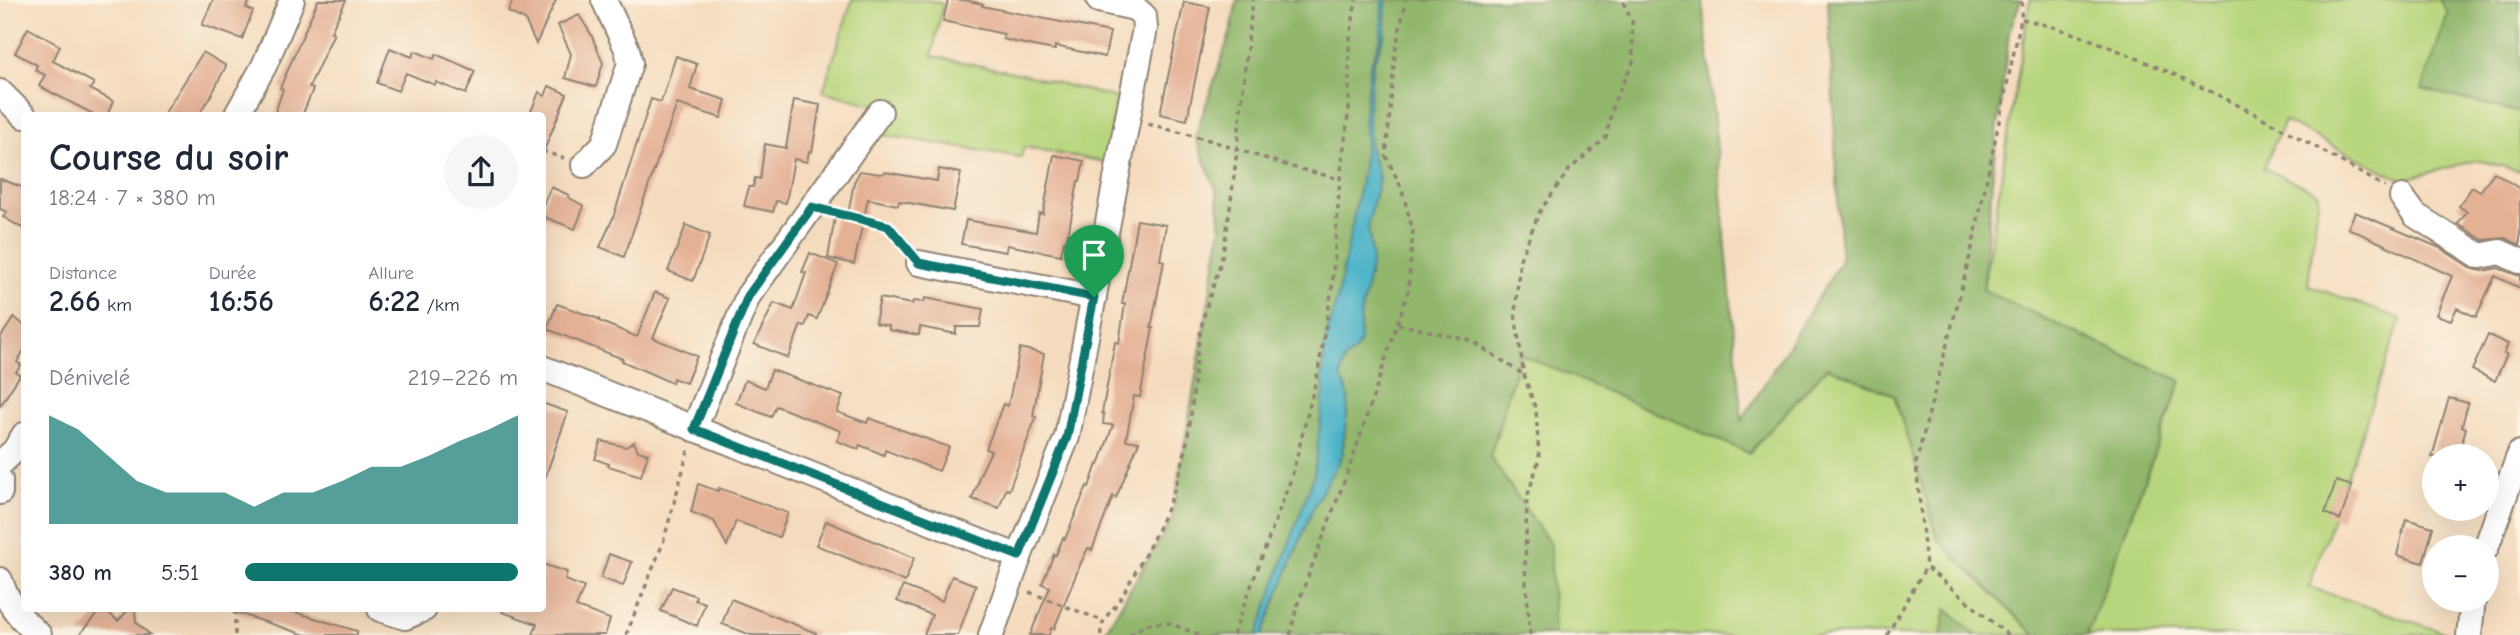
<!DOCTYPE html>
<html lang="fr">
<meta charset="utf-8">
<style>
:root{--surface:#fff;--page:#f6f6f7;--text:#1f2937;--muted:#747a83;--accent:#0f766e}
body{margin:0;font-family:"Comic Neue",sans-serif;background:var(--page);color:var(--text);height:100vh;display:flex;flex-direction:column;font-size:26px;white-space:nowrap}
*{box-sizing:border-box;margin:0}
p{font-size:23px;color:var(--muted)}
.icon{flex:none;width:38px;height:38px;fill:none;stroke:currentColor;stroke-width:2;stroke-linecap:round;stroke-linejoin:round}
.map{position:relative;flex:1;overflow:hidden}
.drawer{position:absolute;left:21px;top:112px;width:525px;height:500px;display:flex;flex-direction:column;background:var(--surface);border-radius:7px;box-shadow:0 7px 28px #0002}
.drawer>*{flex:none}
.buttons{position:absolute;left:2422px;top:444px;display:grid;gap:14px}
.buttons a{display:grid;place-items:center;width:77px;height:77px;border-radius:50%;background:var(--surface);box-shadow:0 7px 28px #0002;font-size:35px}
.pin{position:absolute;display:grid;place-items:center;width:60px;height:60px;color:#fff;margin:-72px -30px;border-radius:50% 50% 50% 0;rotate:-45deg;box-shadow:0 0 7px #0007}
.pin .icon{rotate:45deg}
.round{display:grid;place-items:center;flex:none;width:74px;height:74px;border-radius:37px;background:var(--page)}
.headline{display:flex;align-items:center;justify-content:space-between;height:119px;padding:0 28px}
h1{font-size:38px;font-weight:700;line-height:52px}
.figures{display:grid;grid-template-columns:repeat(3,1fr);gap:10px;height:119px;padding:7px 28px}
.figures div{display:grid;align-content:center}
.figures b{font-size:30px;font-weight:700}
.figures small{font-size:19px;font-weight:400}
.figures p{font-size:19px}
.chart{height:196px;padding:14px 28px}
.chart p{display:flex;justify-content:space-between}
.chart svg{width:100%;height:126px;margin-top:7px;fill:var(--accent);opacity:.7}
ul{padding:0 28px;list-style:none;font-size:23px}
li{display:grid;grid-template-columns:112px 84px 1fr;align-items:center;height:52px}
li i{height:18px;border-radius:9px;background:var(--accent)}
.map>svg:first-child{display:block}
.green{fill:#b7d57c;stroke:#718054;stroke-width:2}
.forest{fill:#91b66c;stroke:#5e704c;stroke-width:2}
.water{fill:#49b2c7;stroke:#3a6e79;stroke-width:2}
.building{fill:#e4b195}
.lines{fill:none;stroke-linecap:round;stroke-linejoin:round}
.minor-casing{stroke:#908374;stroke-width:28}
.path{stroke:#908374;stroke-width:3.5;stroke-dasharray:5 5;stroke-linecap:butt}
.minor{stroke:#fff;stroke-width:24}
.route-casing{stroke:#fff;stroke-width:14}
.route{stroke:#0f766e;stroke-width:9}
</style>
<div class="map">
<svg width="2520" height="635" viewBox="0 0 2520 635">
<rect width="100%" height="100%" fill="#fcf5e5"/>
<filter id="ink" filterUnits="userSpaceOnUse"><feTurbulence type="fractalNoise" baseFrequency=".0143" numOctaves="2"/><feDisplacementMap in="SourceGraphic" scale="14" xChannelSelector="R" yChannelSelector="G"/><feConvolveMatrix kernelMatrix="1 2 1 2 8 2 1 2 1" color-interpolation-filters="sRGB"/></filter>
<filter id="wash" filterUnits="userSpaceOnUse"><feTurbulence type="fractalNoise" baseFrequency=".00686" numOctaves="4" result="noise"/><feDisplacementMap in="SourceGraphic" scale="28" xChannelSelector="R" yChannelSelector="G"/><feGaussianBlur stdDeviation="1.57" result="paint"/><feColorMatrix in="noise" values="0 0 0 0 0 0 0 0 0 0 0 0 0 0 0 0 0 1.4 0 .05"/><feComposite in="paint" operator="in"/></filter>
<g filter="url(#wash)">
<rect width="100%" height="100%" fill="#f5dbbe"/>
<g class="green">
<path d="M852 0H929L943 4 932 56 1022 74 1117 98 1105 162 1024 147 1021 157 877 134 888 109 823 91Z"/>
<path d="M2030 0H2520V171L2477 160 2402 180 2284 121 2264 168 2319 193 2308 285 2401 319 2309 587 2452 635H2087L2181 381 1983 290Z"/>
<path d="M1520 353 1749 453 1827 367 1894 395 1939 541 2035 635H1976L1946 610 1941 635H1554L1550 544 1490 457Z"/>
</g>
<g class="forest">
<path d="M1237 0H1703L1742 420 1841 261 1828 0H2021L2009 32 1994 158 1983 290 2181 381 2087 635H2035L1939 541 1894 395 1827 367 1749 453 1520 354 1490 457 1550 544 1554 635H1103L1172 519 1221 228 1217 192 1195 137 1231 31Z"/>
<path d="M2439 0H2520V113L2422 89 2448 13Z"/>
<path d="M1946 609 1976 635H1941Z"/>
</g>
<path class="water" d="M1382 0H1386L1385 34 1373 64 1368 111 1370 150 1379 178 1368 225 1372 261 1360 317V340L1357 349 1344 360 1341 377 1349 397 1342 455 1313 508 1262 635H1257L1314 474 1324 390 1322 376 1326 338 1338 295 1362 175 1366 140 1364 115 1370 66 1381 37Z"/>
<g id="blocks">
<g class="building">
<path d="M213 0H250L246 8 253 11 242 39 202 25Z"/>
<path d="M318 0H346L331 32 334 33 309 87 313 89 302 116H274L283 89 280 88Z"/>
<path d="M513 0H556L536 44 525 20 508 12Z"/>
<path d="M948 0H964L983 4 982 6 1110 32 1105 57 1055 46V50L1033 46 1003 39 1004 34 943 21Z"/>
<path d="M1184 2 1210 7 1187 120 1160 114Z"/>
<path d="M579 15 591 34 603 63 596 87 565 78 571 54 558 25Z"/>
<path d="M28 28 60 46 53 61 94 83 90 89 113 101 107 116H97L39 86 45 75 35 70 37 65 15 53Z"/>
<path d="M390 48 412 57 415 51 434 59 436 54 475 71 466 94 436 82 435 85 406 73 398 91 377 83Z"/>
<path d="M203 52 226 66 213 92 198 116H163Z"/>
<path d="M676 56 697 64 690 89 726 100 721 118 677 104 624 257 600 247 613 218 651 99 661 102Z"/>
<path d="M549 86 567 94 543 153 542 116H529L539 92 545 96Z"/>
<path d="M794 100 820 105 812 152 809 151 807 162 794 159 786 203 776 201 773 212 744 206 749 187H753L755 178 760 179 765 144 786 148Z"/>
<path d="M1054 155 1084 161 1080 181H1078L1069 230 1066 241H1064L1061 255 1007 245 1006 252 961 244 966 220 1036 232 1039 213 1043 214Z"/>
<path d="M939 169 961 173 953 211 899 201 898 205 868 199 854 264 828 258 835 217 847 220 854 182 860 171 881 174 885 172 937 181Z"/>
<path d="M2494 172 2520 189V245L2505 238 2483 240 2458 224 2467 212 2459 206 2472 187 2480 192Z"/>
<path d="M0 179 22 187 24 182V229L3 217 7 212 0 209Z"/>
<path d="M551 187 569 195 568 197 584 206 575 229 542 216V207Z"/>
<path d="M2355 212 2440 248 2473 269 2483 271 2498 268 2520 276V288L2495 276 2476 317 2457 308 2451 320 2436 315 2452 276 2348 228Z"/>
<path d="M1137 220 1166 225 1160 260 1164 261 1151 328H1153L1140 397 1134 396 1126 440 1139 442 1116 498 1113 496 1092 550 1088 548 1080 565 1054 629 1051 628 1049 635H1030L1050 587 1042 584 1054 554 1056 555 1063 538 1065 539 1087 486 1089 487 1097 464 1099 465 1113 425 1103 424 1104 414 1102 413 1115 342 1119 343 1125 304H1122Z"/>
<path d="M686 225 710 235 693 281 668 271Z"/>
<path d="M810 253 838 264 817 319 809 316 805 326 801 325 788 358 754 344 774 303 793 310 806 273 802 272Z"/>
<path d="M655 292 670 298 653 338 697 356 686 383 673 378 672 383 622 361 623 359 547 329 557 304 599 319V321L637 337Z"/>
<path d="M880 298 912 304 913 301 924 302 925 298 983 309 980 327H956V334L920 327 919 335 889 330V326L875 323Z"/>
<path d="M14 317 24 325V350L17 362 21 365 16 372 20 375 0 406V338Z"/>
<path d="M2488 335 2508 344 2504 353 2507 354 2495 381 2472 370Z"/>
<path d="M1020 348 1044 354 1033 416 1036 417 1009 490 1006 489 999 508 972 499 979 480 978 479 991 451 986 449 1003 404 1008 406Z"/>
<path d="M772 370 843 396 837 412 867 423 869 418 949 447 939 471 885 450 884 455 860 445 858 449 837 441 841 431 776 406 771 417 736 403 745 380 765 388Z"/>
<path d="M2449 398 2468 403 2462 426 2466 428 2458 457H2432Z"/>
<path d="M542 403 568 412 545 478 542 477Z"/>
<path d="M601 441 626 447 634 442 638 451 648 454 641 476 608 466 609 464 595 459Z"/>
<path d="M2336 481 2352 486 2340 520 2325 513Z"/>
<path d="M698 484 718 491 719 488 788 513 779 537 736 521 727 546 714 521 691 512Z"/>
<path d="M2406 519 2433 527 2423 563 2397 555Z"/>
<path d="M826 521 914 558 905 582 816 545Z"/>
<path d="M609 554 632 562 623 586 601 578Z"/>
<path d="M542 564 567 572 565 580 584 587 576 607 610 619 605 635H533L537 624 502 612 503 609H542Z"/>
<path d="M952 576 976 585 958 635H924L932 615 897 601 903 586 942 601Z"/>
<path d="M672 587 696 596 695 600 705 603 697 626 661 611Z"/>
<path d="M731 599 816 633V635H751L722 624Z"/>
<path d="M101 609H104L118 621 129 609H135L136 622 150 635H79Z"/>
<path d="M236 609H292L291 611 357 631V635H305L235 612Z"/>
</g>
</g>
</g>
<g filter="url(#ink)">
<use href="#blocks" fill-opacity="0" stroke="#908374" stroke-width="2"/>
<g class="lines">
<defs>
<g id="minor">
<path d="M0 92 24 116"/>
<path d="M236 116 264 66 292 0"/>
<path d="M584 165 604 144 630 63 627 49 604 0"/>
<path d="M2402 197 2415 215 2480 256 2500 252 2520 261"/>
<path d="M919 263 1094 297"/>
<path d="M542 368 1019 557"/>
<path d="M694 429 748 296 880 112"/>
<path d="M0 464 15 450 24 435"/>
<path d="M0 480V492"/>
<path d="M2486 548 2520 453"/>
<path d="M0 580C7 603 21 619 39 635"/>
<path d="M380 609 405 617 424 609"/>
<path d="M991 635 1019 557 1067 437 1145 28 1144 16 1135 8 1099 0"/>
<path d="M2469 635 2473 600"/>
</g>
</defs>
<use href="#minor" class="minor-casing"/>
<g class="path">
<path d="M2022 19C2066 29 2106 45 2148 63 2230 98 2307 141 2385 187"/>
<path d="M1148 124 1209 140 1292 167 1340 179"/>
<path d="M542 151 564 158"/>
<path d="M834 213 888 226 906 248"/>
<path d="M1398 324 1472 341 1524 375"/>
<path d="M1029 592 1103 621"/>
<path d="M235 635V609"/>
<path d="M626 635 663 543 689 448"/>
<path d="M1101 635C1099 620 1113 611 1120 599 1143 559 1166 519 1179 475 1194 427 1192 377 1201 329 1206 301 1219 275 1224 247 1238 165 1242 82 1253 0"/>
<path d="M1130 635 1146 624 1166 622 1200 635"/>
<path d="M1233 635 1292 476 1318 372 1332 288 1340 179 1349 108V44L1356 0"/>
<path d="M1290 635 1298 603 1353 458 1408 291 1413 231 1401 187 1386 156 1395 52 1406 0"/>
<path d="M1530 635 1525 566 1527 498 1539 459 1536 410 1524 375 1515 313 1520 259 1540 211 1569 170 1606 137 1613 104 1633 62 1632 21 1622 0"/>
<path d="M1887 635 1926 567"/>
<path d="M2008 635 1926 567 1916 463 1972 248 2021 19 2022 0"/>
</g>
<use href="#minor" class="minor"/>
</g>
</g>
<g class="lines" filter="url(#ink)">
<defs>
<path id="route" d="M812 207 888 226 919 263 1094 297 1067 437 1019 556 694 429 748 296Z"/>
</defs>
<use href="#route" class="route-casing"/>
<use href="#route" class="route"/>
</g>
</svg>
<div class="buttons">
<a>+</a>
<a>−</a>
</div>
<div class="pin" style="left:1094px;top:297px;background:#1e9e55"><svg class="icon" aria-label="arrive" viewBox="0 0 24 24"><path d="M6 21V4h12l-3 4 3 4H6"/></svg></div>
<section class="drawer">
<div class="headline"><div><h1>Course du soir</h1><p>18:24 · 7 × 380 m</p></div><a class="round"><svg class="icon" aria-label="share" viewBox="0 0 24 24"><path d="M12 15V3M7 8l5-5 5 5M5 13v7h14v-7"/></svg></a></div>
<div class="figures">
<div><p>Distance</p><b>2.66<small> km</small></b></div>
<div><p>Durée</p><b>16:56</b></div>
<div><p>Allure</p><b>6:22<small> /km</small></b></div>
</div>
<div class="chart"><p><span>Dénivelé</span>219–226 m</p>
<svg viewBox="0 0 160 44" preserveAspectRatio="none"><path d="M0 44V6L10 11L20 20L30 29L40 33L50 33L60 33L70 38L80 33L90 33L100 29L110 24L120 24L130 20L140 15L150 11L160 6V44z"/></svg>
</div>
<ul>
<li><b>380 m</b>5:51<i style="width:100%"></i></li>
</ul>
</section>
</div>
